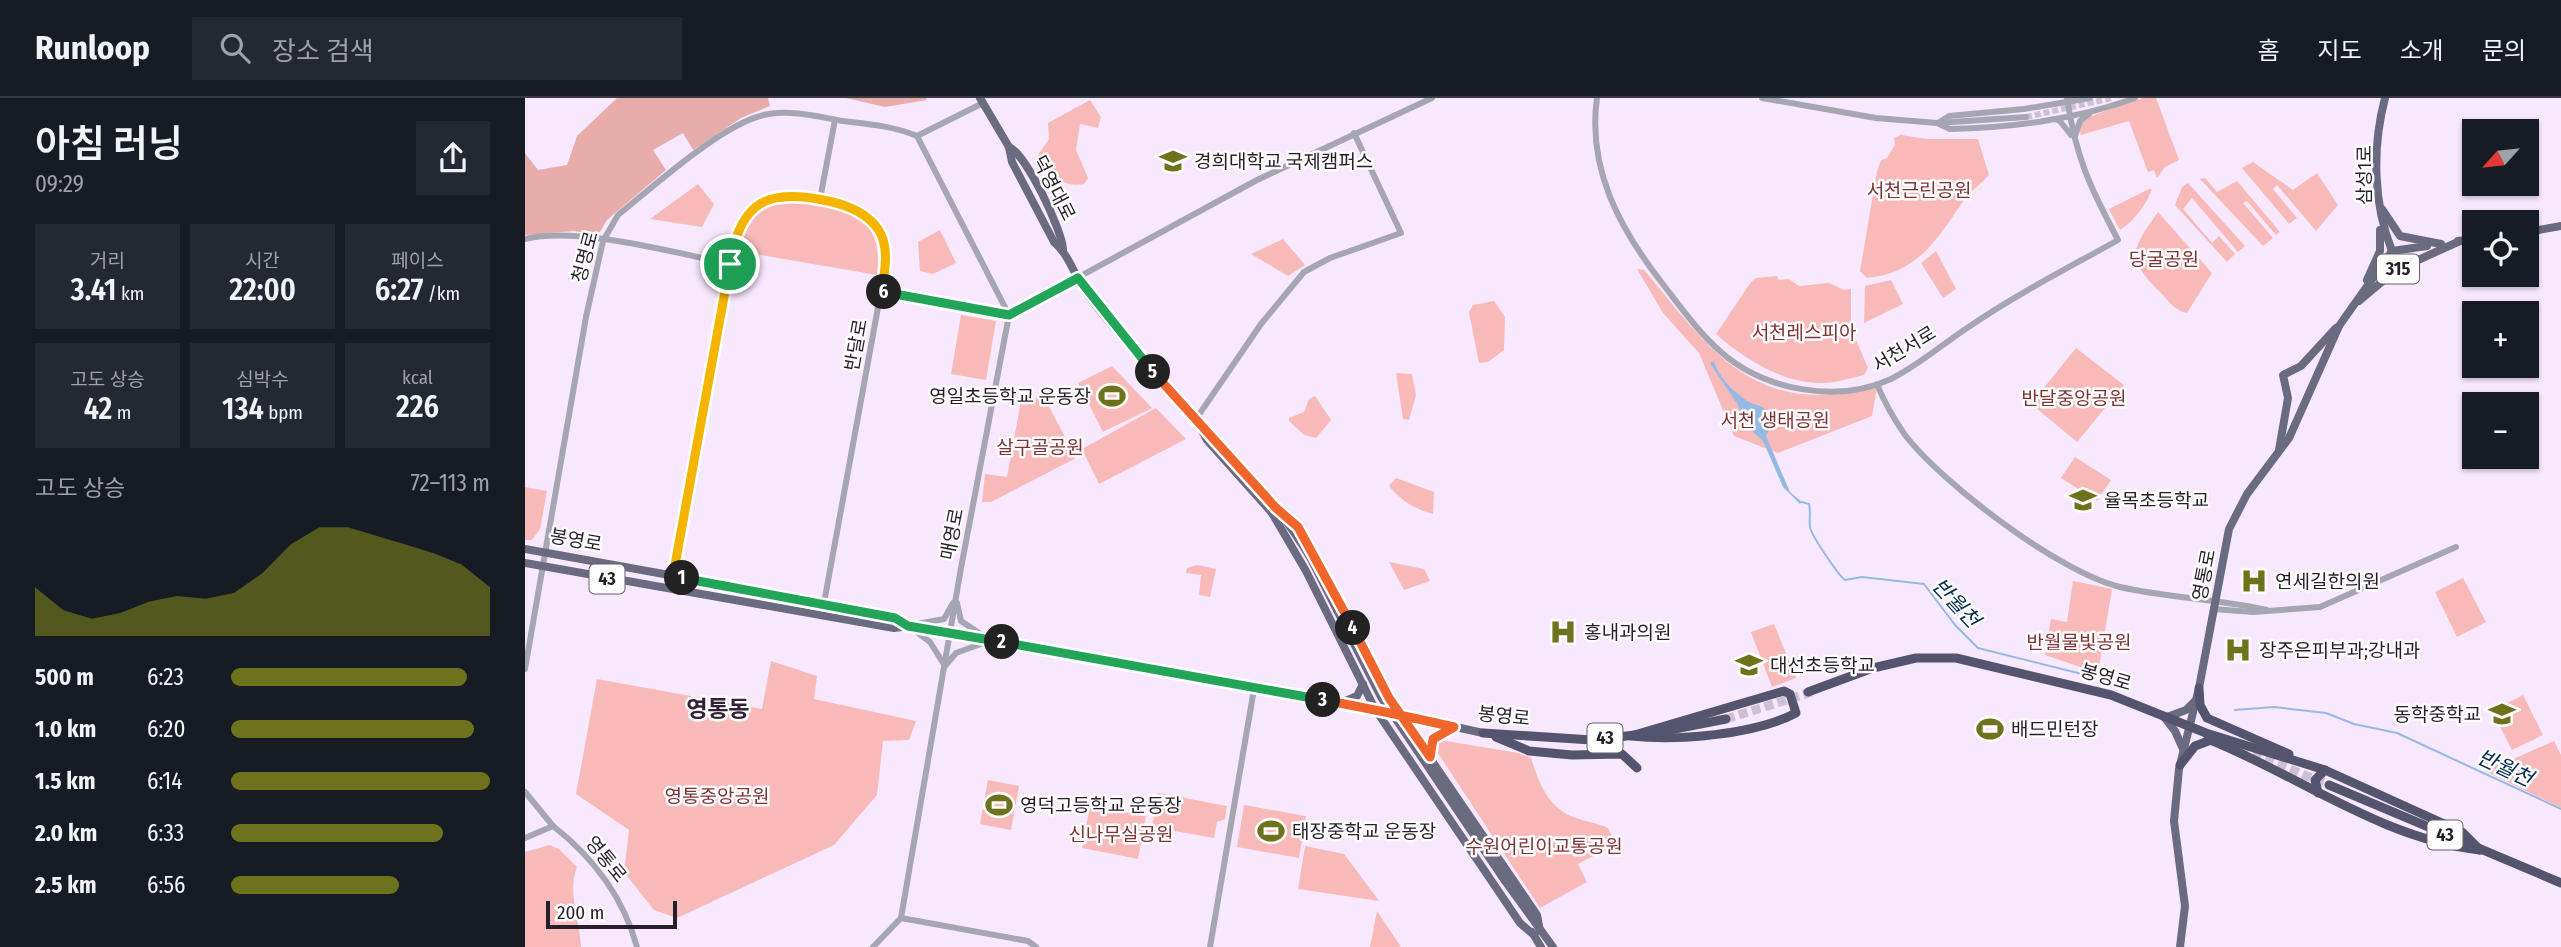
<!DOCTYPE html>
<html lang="ko">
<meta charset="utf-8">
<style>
:root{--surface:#171b24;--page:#242831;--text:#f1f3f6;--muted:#9ea1a6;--line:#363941;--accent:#6c731c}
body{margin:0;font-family:"Fira Sans Condensed","Noto Sans KR",sans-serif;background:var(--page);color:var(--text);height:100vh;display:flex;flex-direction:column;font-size:26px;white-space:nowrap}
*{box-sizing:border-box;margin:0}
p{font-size:23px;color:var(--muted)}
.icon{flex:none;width:38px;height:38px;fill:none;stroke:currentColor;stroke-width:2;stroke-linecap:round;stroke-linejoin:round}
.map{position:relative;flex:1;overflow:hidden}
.details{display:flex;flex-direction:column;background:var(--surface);width:525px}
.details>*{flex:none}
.needle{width:46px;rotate:243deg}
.fabs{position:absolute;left:1937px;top:21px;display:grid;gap:14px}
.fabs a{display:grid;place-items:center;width:77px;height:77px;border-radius:0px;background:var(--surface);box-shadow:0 2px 5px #0004;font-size:35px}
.scale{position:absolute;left:21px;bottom:18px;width:131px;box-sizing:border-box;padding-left:7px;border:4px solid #261f29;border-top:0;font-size:19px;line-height:24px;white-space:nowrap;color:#261f29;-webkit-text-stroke:5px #fcfcfc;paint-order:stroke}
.pin{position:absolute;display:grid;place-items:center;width:60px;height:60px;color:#fff;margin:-30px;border:4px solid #fff;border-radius:50%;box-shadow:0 2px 7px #0007}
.km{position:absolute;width:35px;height:35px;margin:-18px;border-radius:50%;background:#222;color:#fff;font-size:19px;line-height:35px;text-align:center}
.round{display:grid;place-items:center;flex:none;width:74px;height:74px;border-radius:0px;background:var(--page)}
.summary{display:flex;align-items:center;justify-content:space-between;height:119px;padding:0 35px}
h1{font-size:38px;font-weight:600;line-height:52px}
.metrics{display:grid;grid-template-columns:repeat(3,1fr);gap:10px;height:119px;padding:7px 35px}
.metrics div{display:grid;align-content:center;border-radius:0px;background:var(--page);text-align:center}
.metrics b{font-size:30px;font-weight:600}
.metrics small{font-size:19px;font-weight:400}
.metrics p{font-size:19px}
.chart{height:196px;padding:14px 35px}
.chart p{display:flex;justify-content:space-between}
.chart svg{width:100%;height:126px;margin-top:7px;fill:var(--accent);opacity:.7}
ul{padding:0 35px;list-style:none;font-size:23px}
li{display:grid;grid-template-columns:112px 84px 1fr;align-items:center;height:52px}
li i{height:18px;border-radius:9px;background:var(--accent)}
header{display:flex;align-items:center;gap:42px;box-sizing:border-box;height:98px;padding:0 35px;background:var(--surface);border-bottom:2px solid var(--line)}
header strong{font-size:33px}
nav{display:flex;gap:38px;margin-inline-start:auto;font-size:24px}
.search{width:490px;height:63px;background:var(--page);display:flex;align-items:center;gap:18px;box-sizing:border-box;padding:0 24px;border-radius:0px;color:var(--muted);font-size:26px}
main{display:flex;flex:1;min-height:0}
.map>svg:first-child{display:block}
.green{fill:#f7bab9}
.forest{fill:#e8acab}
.water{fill:#96b9e3}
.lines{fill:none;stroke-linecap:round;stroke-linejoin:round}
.stream{stroke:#96b9e3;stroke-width:2}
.minor-tunnel{stroke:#cec0d3;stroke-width:6;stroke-dasharray:6 3;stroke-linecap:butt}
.highway-tunnel{stroke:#cec0d3;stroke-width:9;stroke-dasharray:9 4.5;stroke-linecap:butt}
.minor{stroke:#a6a6b3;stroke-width:6}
.major{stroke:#6a6a80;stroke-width:8}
.highway{stroke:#54546e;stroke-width:9}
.major-bridge{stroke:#6a6a80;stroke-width:8}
.split-1-casing{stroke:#fff;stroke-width:14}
.split-2-casing{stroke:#fff;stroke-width:14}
.split-3-casing{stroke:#fff;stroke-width:14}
.split-4-casing{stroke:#fff;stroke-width:14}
.split-5-casing{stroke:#fff;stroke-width:14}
.split-6-casing{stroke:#fff;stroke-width:14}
.split-7-casing{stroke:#fff;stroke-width:14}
.split-1{stroke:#f5b400;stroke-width:9}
.split-2{stroke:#22a559;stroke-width:9}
.split-3{stroke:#22a559;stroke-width:9}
.split-4{stroke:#f0652b;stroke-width:9}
.split-5{stroke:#f0652b;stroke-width:9}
.split-6{stroke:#22a559;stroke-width:9}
.split-7{stroke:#f5b400;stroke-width:9}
.labels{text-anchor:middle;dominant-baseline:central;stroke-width:5;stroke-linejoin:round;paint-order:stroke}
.shield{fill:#fcfcfc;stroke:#666168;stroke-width:2}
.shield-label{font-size:18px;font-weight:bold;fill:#261f29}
.poi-label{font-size:19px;fill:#261f29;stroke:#fcfcfc;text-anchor:start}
.street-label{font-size:19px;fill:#261f29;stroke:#fcfcfc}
.park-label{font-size:19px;fill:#7d3437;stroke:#fcfcfc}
.water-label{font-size:21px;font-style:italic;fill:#062b51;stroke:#fcfcfc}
.quarter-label{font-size:23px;font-weight:bold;fill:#312237;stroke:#fcfcfc}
</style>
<header>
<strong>Runloop</strong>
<div class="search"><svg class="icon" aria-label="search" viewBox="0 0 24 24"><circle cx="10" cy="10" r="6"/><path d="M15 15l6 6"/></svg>장소 검색</div>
<nav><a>홈</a><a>지도</a><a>소개</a><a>문의</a></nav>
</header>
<main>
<section class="details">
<div class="summary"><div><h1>아침 러닝</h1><p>09:29</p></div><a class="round"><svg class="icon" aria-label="share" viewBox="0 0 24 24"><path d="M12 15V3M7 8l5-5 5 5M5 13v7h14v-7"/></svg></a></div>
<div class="metrics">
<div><p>거리</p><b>3.41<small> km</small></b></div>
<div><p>시간</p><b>22:00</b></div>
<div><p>페이스</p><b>6:27<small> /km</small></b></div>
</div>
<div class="metrics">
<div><p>고도 상승</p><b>42<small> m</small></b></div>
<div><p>심박수</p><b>134<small> bpm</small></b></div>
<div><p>kcal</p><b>226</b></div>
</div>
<div class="chart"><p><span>고도 상승</span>72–113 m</p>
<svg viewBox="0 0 160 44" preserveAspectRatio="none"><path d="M0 44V27L10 35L20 38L30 36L40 32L50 30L60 31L70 29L80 22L90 12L100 6L110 6L120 9L130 12L140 15L150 19L160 27V44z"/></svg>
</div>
<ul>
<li><b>500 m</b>6:23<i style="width:91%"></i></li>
<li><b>1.0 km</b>6:20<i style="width:94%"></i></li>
<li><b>1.5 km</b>6:14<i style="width:100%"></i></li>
<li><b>2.0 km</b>6:33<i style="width:82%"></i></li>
<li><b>2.5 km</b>6:56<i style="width:65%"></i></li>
</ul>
</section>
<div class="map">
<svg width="2036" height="849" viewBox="0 0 2036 849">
<rect width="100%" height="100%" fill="#f8e8fe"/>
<g class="green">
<path d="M1618 0H1631L1654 62 1640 69 1632 80 1629 72 1623 74 1604 23 1556 37 1554 29 1563 19Z"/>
<path d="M565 2 576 19 573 30 555 26 551 52 563 80 559 86C539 90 519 77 513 57L524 41 523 25Z"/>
<path d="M1376 37 1402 41H1453L1464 77C1456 86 1444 94 1437 105 1411 143 1392 175 1342 180L1335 173 1352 73 1356 62 1362 60 1370 47 1369 40Z"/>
<path d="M1728 64 1768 92 1792 75 1813 107 1791 133 1752 87 1748 91 1772 120 1764 126 1717 70Z"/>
<path d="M1680 80 1692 94 1712 83 1755 134 1751 137 1722 103 1718 105 1748 140 1738 148 1675 81Z"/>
<path d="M1663 85 1720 148 1713 154 1667 100 1658 111 1687 145 1694 138 1710 156 1702 164 1650 107 1657 89Z"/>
<path d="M173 86 189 106 177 129 125 121Z"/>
<path d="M1624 91H1627C1621 107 1610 122 1595 132L1584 111Z"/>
<path d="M274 102C324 111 359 116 352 177L213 153C219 119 240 105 274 102Z"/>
<path d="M1633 114 1687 175 1662 215C1651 213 1644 204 1637 196 1601 161 1605 153 1633 114Z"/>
<path d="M415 132 431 165 408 176 395 173 393 144Z"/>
<path d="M758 141 780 167 763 178 726 156Z"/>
<path d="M1411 153 1431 191 1418 200 1396 165Z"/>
<path d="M1112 171 1119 172C1163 223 1204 289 1277 296 1302 299 1327 293 1352 290L1347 318 1253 355 1209 338 1174 255 1138 215Z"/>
<path d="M1252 178 1254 182 1264 181 1274 188 1304 185 1319 192 1326 191V230L1343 270 1339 277C1325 280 1309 286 1295 285 1256 284 1219 261 1191 236L1226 184 1231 180Z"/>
<path d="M1366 182 1378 206 1339 225 1340 188Z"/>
<path d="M969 203 980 219 979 252 963 264 954 265 944 214 948 207Z"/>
<path d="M436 217 471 223 461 282 426 276Z"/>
<path d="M1551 250 1599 287 1552 344 1506 306Z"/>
<path d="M587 268 627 310 578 334 553 285Z"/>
<path d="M871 275 887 276 891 297 884 322 878 321Z"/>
<path d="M790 298 806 322 791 340 779 337 764 323V320L779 314 784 301Z"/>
<path d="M519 299 551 360 466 404H457L460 376 482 379 496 303Z"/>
<path d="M631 310 661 341 574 386 557 351Z"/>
<path d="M1550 359 1586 382 1572 403 1536 380Z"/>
<path d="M871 380 909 394 908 416C889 411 877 403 864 388Z"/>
<path d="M0 389 22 393 15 431 7 442H0Z"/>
<path d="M864 464 899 471 905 483 879 492Z"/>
<path d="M672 467 691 471 685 499 674 497 676 477 661 475 662 470Z"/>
<path d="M1938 480 1961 524 1932 539 1910 494Z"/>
<path d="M1548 483 1587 491 1573 575 1520 557 1526 521 1542 524Z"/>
<path d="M1249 526 1271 580 1247 589 1226 534Z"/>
<path d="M246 563 292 578 289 601 391 623 384 642 358 643 352 697 309 747 152 820 129 812 99 774 104 732 51 696 72 581 237 611Z"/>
<path d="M1998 597 2018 637 1987 652 1967 613Z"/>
<path d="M915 642 993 655 1006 660C1014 686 1024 711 1051 720 1062 724 1073 725 1083 730L1091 746 1053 766 1062 784 1015 810 909 649Z"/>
<path d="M2029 643 2036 657V710L1960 673 1962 663 1975 667Z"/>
<path d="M463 682 494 688 486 732 455 726Z"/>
<path d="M633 695 702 708 700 721 692 724 689 740 627 729Z"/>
<path d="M719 707 781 718 774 760 712 749Z"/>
<path d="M565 708 621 718 613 761 557 750Z"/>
<path d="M25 747 34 751 52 769C42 793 55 822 56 849H0V754Z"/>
<path d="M780 748 819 756 854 803 773 791Z"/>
<path d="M852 813 876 849H845Z"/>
</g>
<g class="forest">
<path d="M92 0H243L245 8 216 20 168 52 158 35 128 52 141 72 82 122 73 137 49 133 0 137V55L13 72 42 67 52 38Z"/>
<path d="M321 0H401L402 2 360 9Z"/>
</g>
<path class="water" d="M1186 264H1189C1195 280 1205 290 1218 300 1231 311 1240 302 1248 324L1241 338 1265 394 1277 404 1275 406 1258 389 1238 343 1221 328 1213 307 1186 267Z"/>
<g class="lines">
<g class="stream">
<path d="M1277 404 1284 406C1286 415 1284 421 1285 429 1286 437 1314 478 1320 482L1337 479 1399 486 1430 527 1453 550 1565 578"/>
<path d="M1710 612 1749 609 1801 615 1829 626 1872 635 2036 711"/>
</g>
<path class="minor-tunnel" d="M1501 19 1587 0"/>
<g class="highway-tunnel">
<path d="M1201 621 1290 593"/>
<path d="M1715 651 1804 687"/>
</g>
<g class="minor">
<path d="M1072 0C1062 71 1095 131 1137 185 1155 208 1173 234 1196 254 1239 292 1312 306 1366 281 1394 267 1419 245 1445 228 1492 196 1543 170 1593 142 1565 89 1551 60 1542 0"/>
<path d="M1237 0 1351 20 1412 25 1501 19"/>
<path d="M1529 21 1534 22 1546 37"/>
<path d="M1413 25 1424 18 1499 11 1565 0"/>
<path d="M1414 26 1425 31C1485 30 1554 21 1610 0"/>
<path d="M1550 38 1555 23 1564 16"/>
<path d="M295 101 310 22"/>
<path d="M0 141C52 128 151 155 205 166"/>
<path d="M356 194 484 217 732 82 907 0"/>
<path d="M1352 286C1359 304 1369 321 1380 337 1418 386 1535 475 1595 489 1643 500 1694 501 1742 512"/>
<path d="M671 321 736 226 779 174 805 160 876 135 829 35"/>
<path d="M148 478 208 148C214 131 221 113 238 104 267 89 339 102 355 134 361 145 360 158 360 171L299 505"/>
<path d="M432 505 436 523 463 541"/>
<path d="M1688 511 1728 514 1795 509 1931 449"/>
<path d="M392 526 419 521 428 505"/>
<path d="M384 528 405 544 420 568 431 555 464 543"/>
<path d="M0 571 61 219 78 143 93 117C128 89 201 22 244 16 268 12 294 19 318 23 343 26 368 28 392 38L458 5"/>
<path d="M0 694 28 728"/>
<path d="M0 740 28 728C69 760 98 798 112 849"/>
<path d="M376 820 503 843 511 849"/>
<path d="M348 849 376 820 436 470 484 217 392 38"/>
<path d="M685 849 729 591"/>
</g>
<g class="major">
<path d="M455 0 484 49 487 64 529 144C544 157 549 176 560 193 574 213 591 232 607 251 666 320 739 381 786 461"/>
<path d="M1860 0C1847 50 1848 105 1867 153"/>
<path d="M484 49C501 56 537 132 538 151"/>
<path d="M1857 111 1875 138 1916 146"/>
<path d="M2002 134 2036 128"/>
<path d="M1933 143 1950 141"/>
<path d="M1867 153 1902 148"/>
<path d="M1842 182 1855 153V132"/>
<path d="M1834 203 1871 172 1935 143"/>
<path d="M674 327 682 342 748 416"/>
<path d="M1754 352 1763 300 1758 277 1776 268 1811 230"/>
<path d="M747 415 781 473 850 611 995 825 1009 837"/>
<path d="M0 451 299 505 425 536 850 611 958 635"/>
<path d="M787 454 864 600 1012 817 1015 833"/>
<path d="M0 465 369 530 384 528"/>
<path d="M816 605 832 598 838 586"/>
<path d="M1639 619 1650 633 1659 653"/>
<path d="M1642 619 1661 612 1670 603"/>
<path d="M905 659 908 641 929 629"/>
<path d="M980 783 1028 849"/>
<path d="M1007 834 1016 849"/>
<path d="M1655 849 1660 808 1649 723 1654 671 1674 590 1704 431 1722 396 1764 340 1814 228 1867 153"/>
</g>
<g class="highway">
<path d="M1674 590 1675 607 1682 620 1764 656"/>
<path d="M1259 593 1265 596 1271 615C1229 637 1152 643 1106 638Z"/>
<path d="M1283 594 1348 570 1391 560H1431L1586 597 1681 635 1800 672 1937 734 1955 752"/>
<path d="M958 635 1067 642 1110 637"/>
<path d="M1124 636 1201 621"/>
<path d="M971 639 1004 653 1047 657 1097 656 1112 670"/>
<path d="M1683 641C1773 677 1857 741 1955 752"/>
<path d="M1655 667 1670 648 1686 642"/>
<path d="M1804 687 2036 785"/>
<path d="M1793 695 1790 682 1800 672"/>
</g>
<path class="major-bridge" d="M786 461 856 599 980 783"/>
</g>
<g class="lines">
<defs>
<path id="split-1" d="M157 480 148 478 205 166"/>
<path id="split-2" d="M157 480 370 520 383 528 477 544"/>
<path id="split-3" d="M477 544 798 602"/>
<path id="split-4" d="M798 602C842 610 885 619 929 629L908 641 905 659 864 600 828 530"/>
<path id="split-5" d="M628 274 751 410 773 429 828 530"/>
<path id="split-6" d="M359 194 484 217 553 180 628 274"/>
<path id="split-7" d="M205 166C215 102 244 90 303 103 322 107 341 114 353 131 365 149 360 174 356 194H359"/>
</defs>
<use href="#split-1" class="split-1-casing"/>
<use href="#split-2" class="split-2-casing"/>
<use href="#split-3" class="split-3-casing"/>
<use href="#split-4" class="split-4-casing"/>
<use href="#split-5" class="split-5-casing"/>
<use href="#split-6" class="split-6-casing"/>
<use href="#split-7" class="split-7-casing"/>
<use href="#split-1" class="split-1"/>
<use href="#split-2" class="split-2"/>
<use href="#split-3" class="split-3"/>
<use href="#split-4" class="split-4"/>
<use href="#split-5" class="split-5"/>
<use href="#split-6" class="split-6"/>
<use href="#split-7" class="split-7"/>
</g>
<defs>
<symbol id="university-bare" viewBox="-9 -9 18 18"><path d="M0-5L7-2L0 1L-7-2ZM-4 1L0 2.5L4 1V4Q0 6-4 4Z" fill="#6c731c" stroke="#fcfcfc" stroke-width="2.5" paint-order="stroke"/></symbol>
<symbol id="stadium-bare" viewBox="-9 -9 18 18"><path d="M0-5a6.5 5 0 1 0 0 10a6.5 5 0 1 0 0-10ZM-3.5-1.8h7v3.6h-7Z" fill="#6c731c" stroke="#fcfcfc" stroke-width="2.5" paint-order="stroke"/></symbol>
<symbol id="school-bare" viewBox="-9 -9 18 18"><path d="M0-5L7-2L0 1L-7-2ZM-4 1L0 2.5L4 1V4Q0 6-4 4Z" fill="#6c731c" stroke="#fcfcfc" stroke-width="2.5" paint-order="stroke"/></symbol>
<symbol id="hospital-bare" viewBox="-9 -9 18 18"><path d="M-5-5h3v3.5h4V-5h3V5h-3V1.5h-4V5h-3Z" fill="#6c731c" stroke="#fcfcfc" stroke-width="2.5" paint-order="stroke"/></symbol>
</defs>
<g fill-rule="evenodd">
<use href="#university-bare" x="629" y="44" width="38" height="38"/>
<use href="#stadium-bare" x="568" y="279" width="38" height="38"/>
<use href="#school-bare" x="1539" y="383" width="38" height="38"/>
<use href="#hospital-bare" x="1710" y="464" width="38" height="38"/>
<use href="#hospital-bare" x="1019" y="515" width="38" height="38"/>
<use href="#hospital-bare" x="1694" y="533" width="38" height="38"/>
<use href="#school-bare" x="1205" y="548" width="38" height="38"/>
<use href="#school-bare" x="1958" y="597" width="38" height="38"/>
<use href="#stadium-bare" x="1446" y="612" width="38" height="38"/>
<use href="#stadium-bare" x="455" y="688" width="38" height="38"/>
<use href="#stadium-bare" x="727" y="714" width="38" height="38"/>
</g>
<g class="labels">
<g class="shield">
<rect x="1852" y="156.5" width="42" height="29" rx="5"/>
<rect x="64.5" y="466.5" width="35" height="29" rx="5"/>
<rect x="1062.5" y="625.5" width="35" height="29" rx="5"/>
<rect x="1902.5" y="722.5" width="35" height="29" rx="5"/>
</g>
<g class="shield-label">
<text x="1873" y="171">315</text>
<text x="82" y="481">43</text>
<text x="1080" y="640">43</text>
<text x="1920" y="737">43</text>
</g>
<g class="poi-label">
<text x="669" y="63">경희대학교 국제캠퍼스</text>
<text x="566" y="298" text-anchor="end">영일초등학교 운동장</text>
<text x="1579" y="402">율목초등학교</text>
<text x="1750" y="483">연세길한의원</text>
<text x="1059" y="534">홍내과의원</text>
<text x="1734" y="552">장주은피부과;강내과</text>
<text x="1245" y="567">대선초등학교</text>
<text x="1956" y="616" text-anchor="end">동학중학교</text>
<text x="1486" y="631">배드민턴장</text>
<text x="495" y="707">영덕고등학교 운동장</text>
<text x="767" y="733">태장중학교 운동장</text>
</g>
<g class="street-label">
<text transform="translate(1839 77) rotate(-90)">삼성1로</text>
<text transform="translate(529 90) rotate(63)">덕영대로</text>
<text transform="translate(60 159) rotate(-75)">청명로</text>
<text transform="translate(331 247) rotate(-80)">반달로</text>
<text transform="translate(1379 251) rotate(-31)">서천서로</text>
<text transform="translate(427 436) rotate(-79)">매영로</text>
<text transform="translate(51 442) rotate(10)">봉영로</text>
<text transform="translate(1679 477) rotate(-79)">영통로</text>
<text transform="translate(1581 579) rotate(16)">봉영로</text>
<text transform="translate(979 618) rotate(6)">봉영로</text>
<text transform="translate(81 761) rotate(51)">영통로</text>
</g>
<g class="park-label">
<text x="1394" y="92">서천근린공원</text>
<text x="1639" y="161">당굴공원</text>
<text x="1279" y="234">서천레스피아</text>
<text x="1549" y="300">반달중앙공원</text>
<text x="1250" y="322">서천 생태공원</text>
<text x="515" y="349">살구골공원</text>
<text x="1554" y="544">반월물빛공원</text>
<text x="192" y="698">영통중앙공원</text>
<text x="596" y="736">신나무실공원</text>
<text x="1019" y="748">수원어린이교통공원</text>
</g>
<g class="water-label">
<text transform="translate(1431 505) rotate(47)">반월천</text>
<text transform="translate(1980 670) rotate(25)">반월천</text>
</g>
<g class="quarter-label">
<text x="193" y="611">영통동</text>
</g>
</g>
</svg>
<div class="fabs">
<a><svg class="needle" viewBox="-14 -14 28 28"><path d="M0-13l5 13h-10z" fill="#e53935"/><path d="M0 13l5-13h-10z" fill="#9ea1a6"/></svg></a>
<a><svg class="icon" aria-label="locate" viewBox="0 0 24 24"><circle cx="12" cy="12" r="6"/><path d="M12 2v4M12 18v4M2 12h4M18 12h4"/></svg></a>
<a>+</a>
<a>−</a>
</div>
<div class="scale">200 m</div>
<div class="pin" style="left:205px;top:166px;background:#1e9e55"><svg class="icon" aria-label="arrive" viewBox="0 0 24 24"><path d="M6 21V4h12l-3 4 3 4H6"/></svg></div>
<b class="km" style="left:157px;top:480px">1</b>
<b class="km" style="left:477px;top:544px">2</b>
<b class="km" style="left:798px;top:602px">3</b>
<b class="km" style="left:828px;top:530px">4</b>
<b class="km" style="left:628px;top:274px">5</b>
<b class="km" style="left:359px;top:194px">6</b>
</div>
</main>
